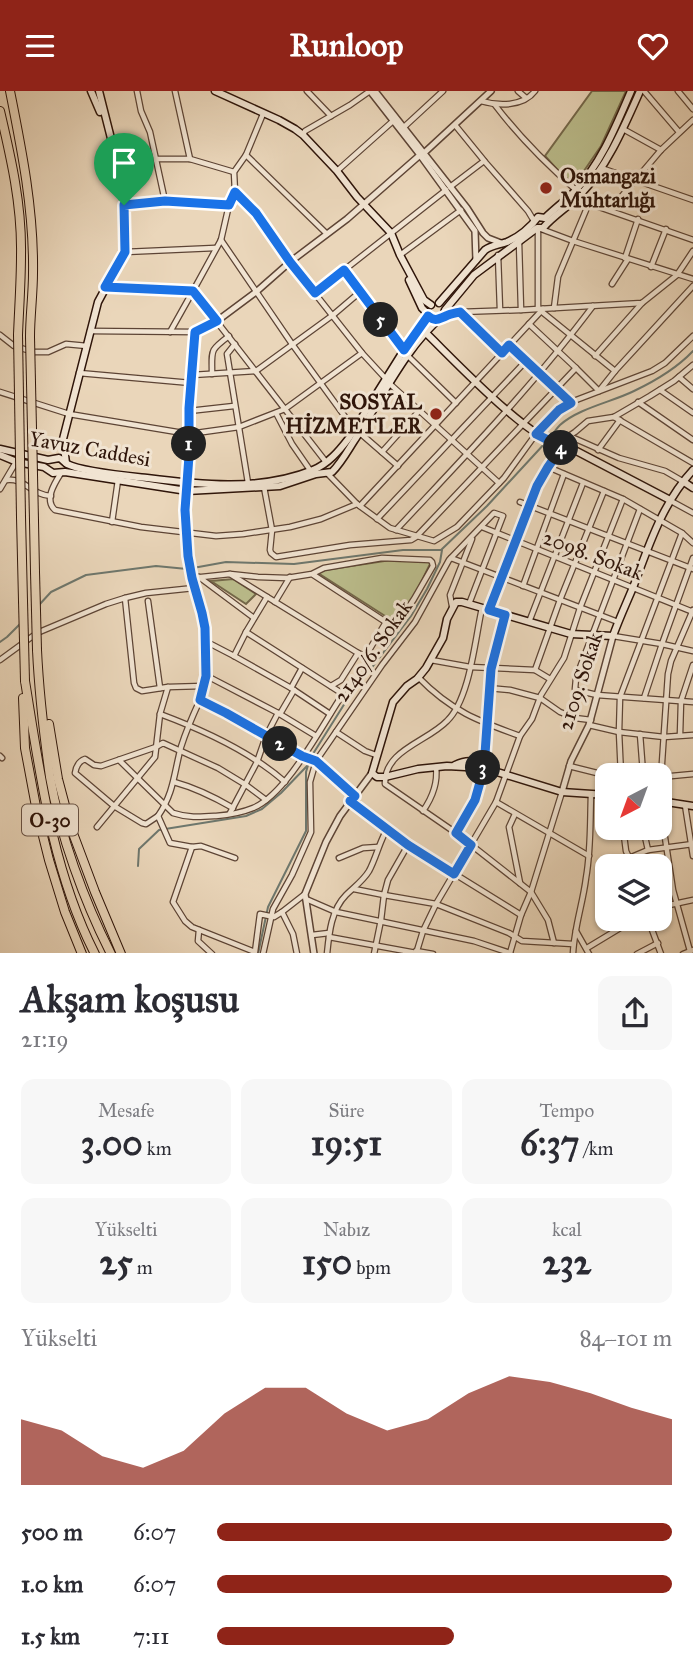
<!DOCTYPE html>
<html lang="tr">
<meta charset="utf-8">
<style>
:root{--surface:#fff;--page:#f7f7f7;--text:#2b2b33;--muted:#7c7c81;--accent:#8f2418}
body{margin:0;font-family:"IM FELL Great Primer",serif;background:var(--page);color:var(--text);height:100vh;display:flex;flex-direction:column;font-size:26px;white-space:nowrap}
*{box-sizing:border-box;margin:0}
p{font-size:23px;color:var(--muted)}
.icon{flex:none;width:38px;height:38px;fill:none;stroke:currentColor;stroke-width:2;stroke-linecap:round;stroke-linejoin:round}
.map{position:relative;height:862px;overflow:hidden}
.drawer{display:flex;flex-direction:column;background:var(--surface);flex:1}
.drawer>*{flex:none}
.needle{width:46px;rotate:221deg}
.buttons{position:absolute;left:595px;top:672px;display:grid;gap:14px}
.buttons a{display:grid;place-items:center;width:77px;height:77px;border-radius:14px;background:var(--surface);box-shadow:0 2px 5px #0004;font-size:35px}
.pin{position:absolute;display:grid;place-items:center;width:60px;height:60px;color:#fff;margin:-72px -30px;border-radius:50% 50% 50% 0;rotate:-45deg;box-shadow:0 0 7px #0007}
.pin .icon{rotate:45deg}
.km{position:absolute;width:35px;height:35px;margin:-18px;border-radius:50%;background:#222;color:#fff;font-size:19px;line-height:35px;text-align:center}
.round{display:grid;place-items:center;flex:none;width:74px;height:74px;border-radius:14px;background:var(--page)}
.headline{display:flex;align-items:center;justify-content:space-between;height:119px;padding:0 21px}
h1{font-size:38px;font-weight:700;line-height:52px}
.metrics{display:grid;grid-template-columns:repeat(3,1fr);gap:10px;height:119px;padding:7px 21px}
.metrics div{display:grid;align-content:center;border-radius:14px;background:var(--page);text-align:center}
.metrics b{font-size:35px;font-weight:700}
.metrics small{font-size:19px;font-weight:400}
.metrics p{font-size:19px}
.chart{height:196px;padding:14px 21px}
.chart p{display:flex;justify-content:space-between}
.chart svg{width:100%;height:126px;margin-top:7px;fill:var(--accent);opacity:.7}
ul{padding:0 21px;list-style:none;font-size:23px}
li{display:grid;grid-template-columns:112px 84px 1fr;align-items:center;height:52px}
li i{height:18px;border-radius:9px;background:var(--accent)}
header{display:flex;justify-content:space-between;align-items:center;height:91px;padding:0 21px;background:var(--accent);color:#fff;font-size:32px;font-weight:700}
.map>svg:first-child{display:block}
.green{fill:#bbbd8c;stroke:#74684a;stroke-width:2}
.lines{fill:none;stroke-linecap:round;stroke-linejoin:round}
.stream{stroke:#6e776d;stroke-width:2}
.minor-casing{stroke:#5d4435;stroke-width:7}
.tertiary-casing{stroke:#5d4435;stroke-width:8}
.secondary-casing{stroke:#2e1409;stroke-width:9}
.motorway-casing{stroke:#2e1409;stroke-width:10}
.minor{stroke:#f1e4d2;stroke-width:4.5}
.tertiary{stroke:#f1e4d2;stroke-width:5}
.secondary{stroke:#f1e4d2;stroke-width:6}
.motorway{stroke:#ead6ba;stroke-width:8}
.motorway-bridge-casing{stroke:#2e1409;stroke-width:10;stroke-linecap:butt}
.motorway-bridge{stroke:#ead6ba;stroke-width:8}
.route-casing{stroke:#fff;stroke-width:14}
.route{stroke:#1a73e8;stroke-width:9}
.poi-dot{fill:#8f2418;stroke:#f1e4d2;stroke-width:2.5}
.labels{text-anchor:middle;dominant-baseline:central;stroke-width:6;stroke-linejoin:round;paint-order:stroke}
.shield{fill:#f1e4d2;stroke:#685245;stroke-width:2}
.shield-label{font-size:19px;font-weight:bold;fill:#2e1409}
.poi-label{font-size:21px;font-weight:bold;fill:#2e1409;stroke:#f1e4d2;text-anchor:start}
.street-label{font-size:21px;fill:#2e1409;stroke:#f1e4d2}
</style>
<header><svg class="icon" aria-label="menu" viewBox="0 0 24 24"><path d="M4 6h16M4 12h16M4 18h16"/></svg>Runloop<svg class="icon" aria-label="heart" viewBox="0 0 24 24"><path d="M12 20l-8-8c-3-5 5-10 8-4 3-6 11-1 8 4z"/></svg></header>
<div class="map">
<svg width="693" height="863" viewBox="0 0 693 863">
<rect width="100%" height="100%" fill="#ead6ba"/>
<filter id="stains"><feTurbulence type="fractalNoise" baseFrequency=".00286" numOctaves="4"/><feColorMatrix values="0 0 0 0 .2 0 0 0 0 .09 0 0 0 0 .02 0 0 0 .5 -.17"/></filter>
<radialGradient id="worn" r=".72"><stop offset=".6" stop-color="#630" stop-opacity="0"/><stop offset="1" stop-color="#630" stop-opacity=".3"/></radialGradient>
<g class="green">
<path d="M592 0H626L601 55 573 96 545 65Z"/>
<path d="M391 469 429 471 430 473 416 502 396 532 318 482 325 479Z"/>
<path d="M233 488 256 503 246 513 211 490Z"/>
</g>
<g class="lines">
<g class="stream">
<path d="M549 347C553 343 556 338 560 334 579 317 612 311 634 300 655 290 677 277 693 260"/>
<path d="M193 477 226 471 294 473 403 459H441L487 415 546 351"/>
<path d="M39 514 51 501 86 484 156 475 187 478"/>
<path d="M0 551 7 546 20 533"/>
<path d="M311 666 345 612 411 525 427 498 440 471 442 459"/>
<path d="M138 775 139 758 159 739 246 725 262 718 281 702 307 675"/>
<path d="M258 863 268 816 306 740V681L309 671"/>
</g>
<defs>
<g id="minor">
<path d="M137 0 141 20 150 41 165 110"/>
<path d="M175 0 190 68"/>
<path d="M307 0 331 25"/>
<path d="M518 0 526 7"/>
<path d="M644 0 679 41"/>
<path d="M678 0 693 18"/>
<path d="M481 10C498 15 523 16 535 0"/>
<path d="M495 14C520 47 544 71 576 99"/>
<path d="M455 34 486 72 528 120 534 130"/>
<path d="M404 36 443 0"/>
<path d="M623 38 661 59"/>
<path d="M303 44 305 40 350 14 370 0"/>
<path d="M246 64 327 143"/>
<path d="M156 68H190L234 81"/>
<path d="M601 77 693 109"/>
<path d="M337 80 393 30"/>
<path d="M450 96 484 70"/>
<path d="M235 101 234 81 246 64 263 23"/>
<path d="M576 108 693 149"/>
<path d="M124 114 165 110 229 114"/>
<path d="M610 119 661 59 693 29"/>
<path d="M538 138V218"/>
<path d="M541 138 573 150 693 188"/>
<path d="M221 149 292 253 354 338"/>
<path d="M519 151 521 219"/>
<path d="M125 161 215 157"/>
<path d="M400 164 461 119"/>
<path d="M498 164 500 219"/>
<path d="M625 167 638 128"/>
<path d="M651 176 666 138"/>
<path d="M344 179 404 259"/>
<path d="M612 193 628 168"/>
<path d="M106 196 193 200 170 241"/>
<path d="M315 202 446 99"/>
<path d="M554 217 558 186 589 112"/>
<path d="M460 221 502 262"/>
<path d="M443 225 460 221 521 219 642 212 677 184 693 160"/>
<path d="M529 233 576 277"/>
<path d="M90 240 195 241"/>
<path d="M0 244 14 255 34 261H48L66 253 87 255"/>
<path d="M235 253 227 263 248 392"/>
<path d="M509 254 571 311"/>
<path d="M408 265 456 312"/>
<path d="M595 265 642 212"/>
<path d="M615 280 693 195"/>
<path d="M79 282 191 292"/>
<path d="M212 283C212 259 209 260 229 245"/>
<path d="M192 284 256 280 333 224 360 201"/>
<path d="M679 286 693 298"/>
<path d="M390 293 499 392"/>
<path d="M660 299 693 322"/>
<path d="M0 301 69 323 189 343 239 336 285 318 362 262"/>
<path d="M638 311 693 349"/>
<path d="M189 320 234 315"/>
<path d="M276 322 292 353 310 379"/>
<path d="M614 326 693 372"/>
<path d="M360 342 398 375"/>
<path d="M569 345 619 367 665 380 684 391"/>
<path d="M598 359 620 329"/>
<path d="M382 361 419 320"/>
<path d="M326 371 193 200 221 149 229 114 235 101 256 122 290 171 362 262 386 288"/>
<path d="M548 376 623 408 682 442 693 452"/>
<path d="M61 382C54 393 44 409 55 419L141 436 216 445 243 443 290 436 321 428 357 413"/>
<path d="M328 383 357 413 390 437 434 450 457 436 504 387 536 343 559 319 571 311 652 280 665 272 693 245"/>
<path d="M6 389C24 386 31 404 51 405"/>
<path d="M264 396 272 439 270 459 271 462 276 466 350 454 411 449 416 446 576 277 599 300 615 280 541 220"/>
<path d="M0 398 16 371"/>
<path d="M671 410 693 422"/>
<path d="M520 411 693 478"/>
<path d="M360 415 543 218"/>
<path d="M640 418 576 587 575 598 580 600 597 604 693 611"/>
<path d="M377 428 526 270"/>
<path d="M112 431 118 389"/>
<path d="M482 436 693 521"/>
<path d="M396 439C464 366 533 295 593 215"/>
<path d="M451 467 618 531"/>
<path d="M230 483 258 486 287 487 312 483 324 477 382 467 430 469 432 471 433 475 414 508 395 537 312 483"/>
<path d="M199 486 254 527"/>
<path d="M192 487 230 483 358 562 341 589 331 595"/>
<path d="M523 495 564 383"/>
<path d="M125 507 134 592 136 597 142 600 168 596 203 595"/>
<path d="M148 510 160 597"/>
<path d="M275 511 290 486"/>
<path d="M452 515 450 504 472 448"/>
<path d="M482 517C475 548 470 608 447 630 427 651 384 659 385 693L456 742 531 801 548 829 554 852"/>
<path d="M489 519 537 395 548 376 569 345 575 341 588 330 614 326 650 305 674 290 693 274"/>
<path d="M529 531 583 392"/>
<path d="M246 541 267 506"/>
<path d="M613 545 662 553 693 560"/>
<path d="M358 562 365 565 368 561 386 531"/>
<path d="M234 565 291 597 330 623"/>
<path d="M0 569 37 542 106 513 125 507 146 502 194 497"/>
<path d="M431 569 470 576 535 579 550 588"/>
<path d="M535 579 560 509 604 400"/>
<path d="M207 585 278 622 266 645 257 671 230 722"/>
<path d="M418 586C451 620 478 630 520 645"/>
<path d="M291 597 302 577"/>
<path d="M488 597 510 599 540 607 560 621 575 627 591 629"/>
<path d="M644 607 662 553 693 467"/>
<path d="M200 609C193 624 186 640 181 656 174 682 174 702 158 725L170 752 192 756 201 755 235 767"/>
<path d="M278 622 316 645"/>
<path d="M160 623C203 639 250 660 285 691"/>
<path d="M280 623 294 599"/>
<path d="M589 634 619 641 664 646 693 644"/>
<path d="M336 641 365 660 376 664"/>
<path d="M640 643 643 682 641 684"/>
<path d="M680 644 681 610 693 574"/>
<path d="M0 665 2 667"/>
<path d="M119 669 173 722C188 727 200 726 216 725 228 724 241 722 253 717 287 703 322 634 343 603L246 541 234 565 205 550"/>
<path d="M569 675 601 683 622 684"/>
<path d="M621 684 619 641 620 606 682 442"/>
<path d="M661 686 693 683"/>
<path d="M174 691C196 697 214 706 233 717"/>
<path d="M660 701 668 583 671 570 693 519"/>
<path d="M350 710 408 754 521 824"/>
<path d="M496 711 589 765"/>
<path d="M660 714 673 799 690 860"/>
<path d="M685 714 693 765"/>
<path d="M423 720C432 707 438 692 436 676"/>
<path d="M515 723 509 736 520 792"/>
<path d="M158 725 146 733 142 732 114 715 75 682C76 676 79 670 85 668L94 674 101 675 156 656 163 652 218 677 246 694 266 709"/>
<path d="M97 736 155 666 160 623 168 596"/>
<path d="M623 737 626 760 633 775"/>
<path d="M643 737 648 759"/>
<path d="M456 742 475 709 484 677 488 597 492 571 505 524"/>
<path d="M192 756 173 811 185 830 192 836 255 861 260 823 274 826 282 821"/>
<path d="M339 767 363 757 378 756"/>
<path d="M629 767 648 759 693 753"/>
<path d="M354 798 384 804 388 789 408 754"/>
<path d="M306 808 336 821 474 850 510 862"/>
<path d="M660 816 693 809"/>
<path d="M648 828 661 863"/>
<path d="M199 839 198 850 212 863"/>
<path d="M576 840 589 863"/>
<path d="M312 844 329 842"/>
<path d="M329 846 416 862"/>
<path d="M587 857 635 828"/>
<path d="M416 860 433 863"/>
<path d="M510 862 521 824 531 801 562 701"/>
<path d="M263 863 273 818 292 784 311 741 310 691 316 670 382 574 415 531 449 469 494 422 503 425 469 513"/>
<path d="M297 863 293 843 282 821 305 803"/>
<path d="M327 863C329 843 331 819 346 804 354 796 363 790 369 780 376 767 379 752 387 738"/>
<path d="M374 863 381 829 384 804 436 813 509 842 522 850 573 853"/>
<path d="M416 863 423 840 436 813 496 711 520 645 532 628 541 604 564 567 580 517 623 408"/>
<path d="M573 863C574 837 583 812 586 787 591 759 590 731 591 704"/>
<path d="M637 863 658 852"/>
<path d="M683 863 693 859"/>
</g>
<g id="tertiary">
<path d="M370 0 420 64 475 140 476 170"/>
<path d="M375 0 467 117 483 142 488 147 501 152"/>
<path d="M424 62 491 0"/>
<path d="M562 701 571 670 589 634 613 545"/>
<path d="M355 705 316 670 302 665 226 622 200 609 207 585 205 537 202 522 192 487 188 465 185 419 189 365V317L195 241 217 230 256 201 290 171 347 128 420 64"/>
<path d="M314 863 305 803 326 751 340 725 372 682"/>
</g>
<g id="secondary">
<path d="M91 0 100 21"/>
<path d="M215 0 279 29 295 38 303 44 337 80 357 106 391 142 400 164 424 209 431 214"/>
<path d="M545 127C554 118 565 110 574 101 601 73 616 35 631 0"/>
<path d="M409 189 422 217 427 222"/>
<path d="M439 212 485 159C492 154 499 154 507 151 519 146 531 136 538 126L545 127"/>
<path d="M426 242C449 264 535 356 563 353L670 409"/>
<path d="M0 358 48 369 59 367C62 368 64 371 67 373 83 381 128 385 147 387 201 394 261 400 313 379 328 373 339 360 349 347L404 259 428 225"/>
<path d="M0 364 17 371 44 376 53 382 65 381 187 400 280 395 316 383 332 381C341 372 347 361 354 350 379 312 408 252 443 225L445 219 474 184 537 137H543C553 125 568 116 580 104 607 76 624 36 640 0"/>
<path d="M66 372 63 348 98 211 125 161 124 114 119 79 99 0"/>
<path d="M684 391 693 397"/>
<path d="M455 674C466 669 474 668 484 677L562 701 607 704"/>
<path d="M484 677 447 675 418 678 385 686H377L372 682 393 611 407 595 417 588 426 577 443 547 447 528 456 511H462L571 543 613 545C619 528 627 511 634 494 649 454 663 411 693 379"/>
<path d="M660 710 693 715"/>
</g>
<g id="motorway">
<path d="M10 0C22 60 34 120 33 182 33 203 30 225 30 246"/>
<path d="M0 20C11 67 22 114 21 164 21 191 19 218 18 244"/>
<path d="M21 426 23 510"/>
<path d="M34 430 35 481"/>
<path d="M37 559C39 601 44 644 50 686 60 744 84 810 111 863"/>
<path d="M25 590C40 682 52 779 95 863"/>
<path d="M23 607 25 657 37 721 49 769 65 821 82 863"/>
<path d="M49 633 58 688 71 737 95 801 121 863"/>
</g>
</defs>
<use href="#minor" class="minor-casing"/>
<use href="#tertiary" class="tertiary-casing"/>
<use href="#secondary" class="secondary-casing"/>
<use href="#motorway" class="motorway-casing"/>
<use href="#minor" class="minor"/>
<use href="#tertiary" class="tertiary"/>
<use href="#secondary" class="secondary"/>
<use href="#motorway" class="motorway"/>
<defs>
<g id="motorway-bridge">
<path d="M18 244 21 426"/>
<path d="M30 246 34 430"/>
<path d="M35 481 37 559"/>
<path d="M23 510 25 590"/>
</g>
</defs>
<use href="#motorway-bridge" class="motorway-bridge-casing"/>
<use href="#motorway-bridge" class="motorway-bridge"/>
</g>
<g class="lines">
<defs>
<path id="route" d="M235 101 256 122 290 171 315 202 344 179 404 259 428 225C436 231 438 228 446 225 450 223 456 222 460 221L502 262 509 254 571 312 559 319 536 343 558 354 564 353 548 376 537 395 489 519 505 524 491 578 484 677 475 709 456 742 471 754 454 783 408 754 350 710 355 705 316 670 302 665 226 622 200 609 206 585 205 537 202 522 192 487 188 465 185 419 189 365V317L195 241 217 230 193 200 105 196 125 161 124 114 165 110 229 114Z"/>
</defs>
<use href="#route" class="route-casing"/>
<use href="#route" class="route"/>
</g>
<g class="poi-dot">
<circle cx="546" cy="97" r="7"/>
<circle cx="436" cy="323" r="7"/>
</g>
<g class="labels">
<rect class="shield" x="22" y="713.5" width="56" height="31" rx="5"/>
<g class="shield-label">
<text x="50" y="729">O-30</text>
</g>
<g class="poi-label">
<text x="560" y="85">Osmangazi<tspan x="560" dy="24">Muhtarlığı</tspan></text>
<text x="422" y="311" text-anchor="end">SOSYAL<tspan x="422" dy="24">HİZMETLER</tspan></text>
</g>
<g class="street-label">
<text transform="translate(90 358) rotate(10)">Yavuz Caddesi</text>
<text transform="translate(593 464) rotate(21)">2098. Sokak</text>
<text transform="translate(373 560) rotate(-55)">2140/6. Sokak</text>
<text transform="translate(580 590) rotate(-72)">2109. Sokak</text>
</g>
</g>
<rect width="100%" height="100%" filter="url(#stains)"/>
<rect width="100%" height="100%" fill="url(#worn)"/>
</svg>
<div class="buttons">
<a><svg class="needle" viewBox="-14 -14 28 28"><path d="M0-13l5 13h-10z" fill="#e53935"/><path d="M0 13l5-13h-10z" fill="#7c7c81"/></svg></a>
<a><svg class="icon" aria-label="layers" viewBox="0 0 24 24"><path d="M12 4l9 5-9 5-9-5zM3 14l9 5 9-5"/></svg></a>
</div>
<div class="pin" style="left:124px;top:114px;background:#1e9e55"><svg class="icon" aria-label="arrive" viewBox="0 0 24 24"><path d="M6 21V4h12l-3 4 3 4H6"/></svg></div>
<b class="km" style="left:189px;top:353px">1</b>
<b class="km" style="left:280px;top:653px">2</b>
<b class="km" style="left:483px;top:677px">3</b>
<b class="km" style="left:561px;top:357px">4</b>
<b class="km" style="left:381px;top:229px">5</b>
</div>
<section class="drawer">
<div class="headline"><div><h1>Akşam koşusu</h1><p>21:19</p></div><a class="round"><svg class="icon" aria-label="share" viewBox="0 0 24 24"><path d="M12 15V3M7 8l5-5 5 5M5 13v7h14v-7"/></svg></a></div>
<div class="metrics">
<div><p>Mesafe</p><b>3.00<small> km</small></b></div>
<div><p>Süre</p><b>19:51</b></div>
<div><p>Tempo</p><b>6:37<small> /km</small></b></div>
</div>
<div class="metrics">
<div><p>Yükselti</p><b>25<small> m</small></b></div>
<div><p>Nabız</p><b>150<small> bpm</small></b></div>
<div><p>kcal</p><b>232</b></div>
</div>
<div class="chart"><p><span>Yükselti</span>84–101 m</p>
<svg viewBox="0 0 160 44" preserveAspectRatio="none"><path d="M0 44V21L10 25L20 34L30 38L40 32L50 19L60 10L70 10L80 19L90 25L100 21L110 12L120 6L130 8L140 12L150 17L160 21V44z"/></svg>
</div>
<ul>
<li><b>500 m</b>6:07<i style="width:100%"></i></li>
<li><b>1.0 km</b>6:07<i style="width:100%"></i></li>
<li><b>1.5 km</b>7:11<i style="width:52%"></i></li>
</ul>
</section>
